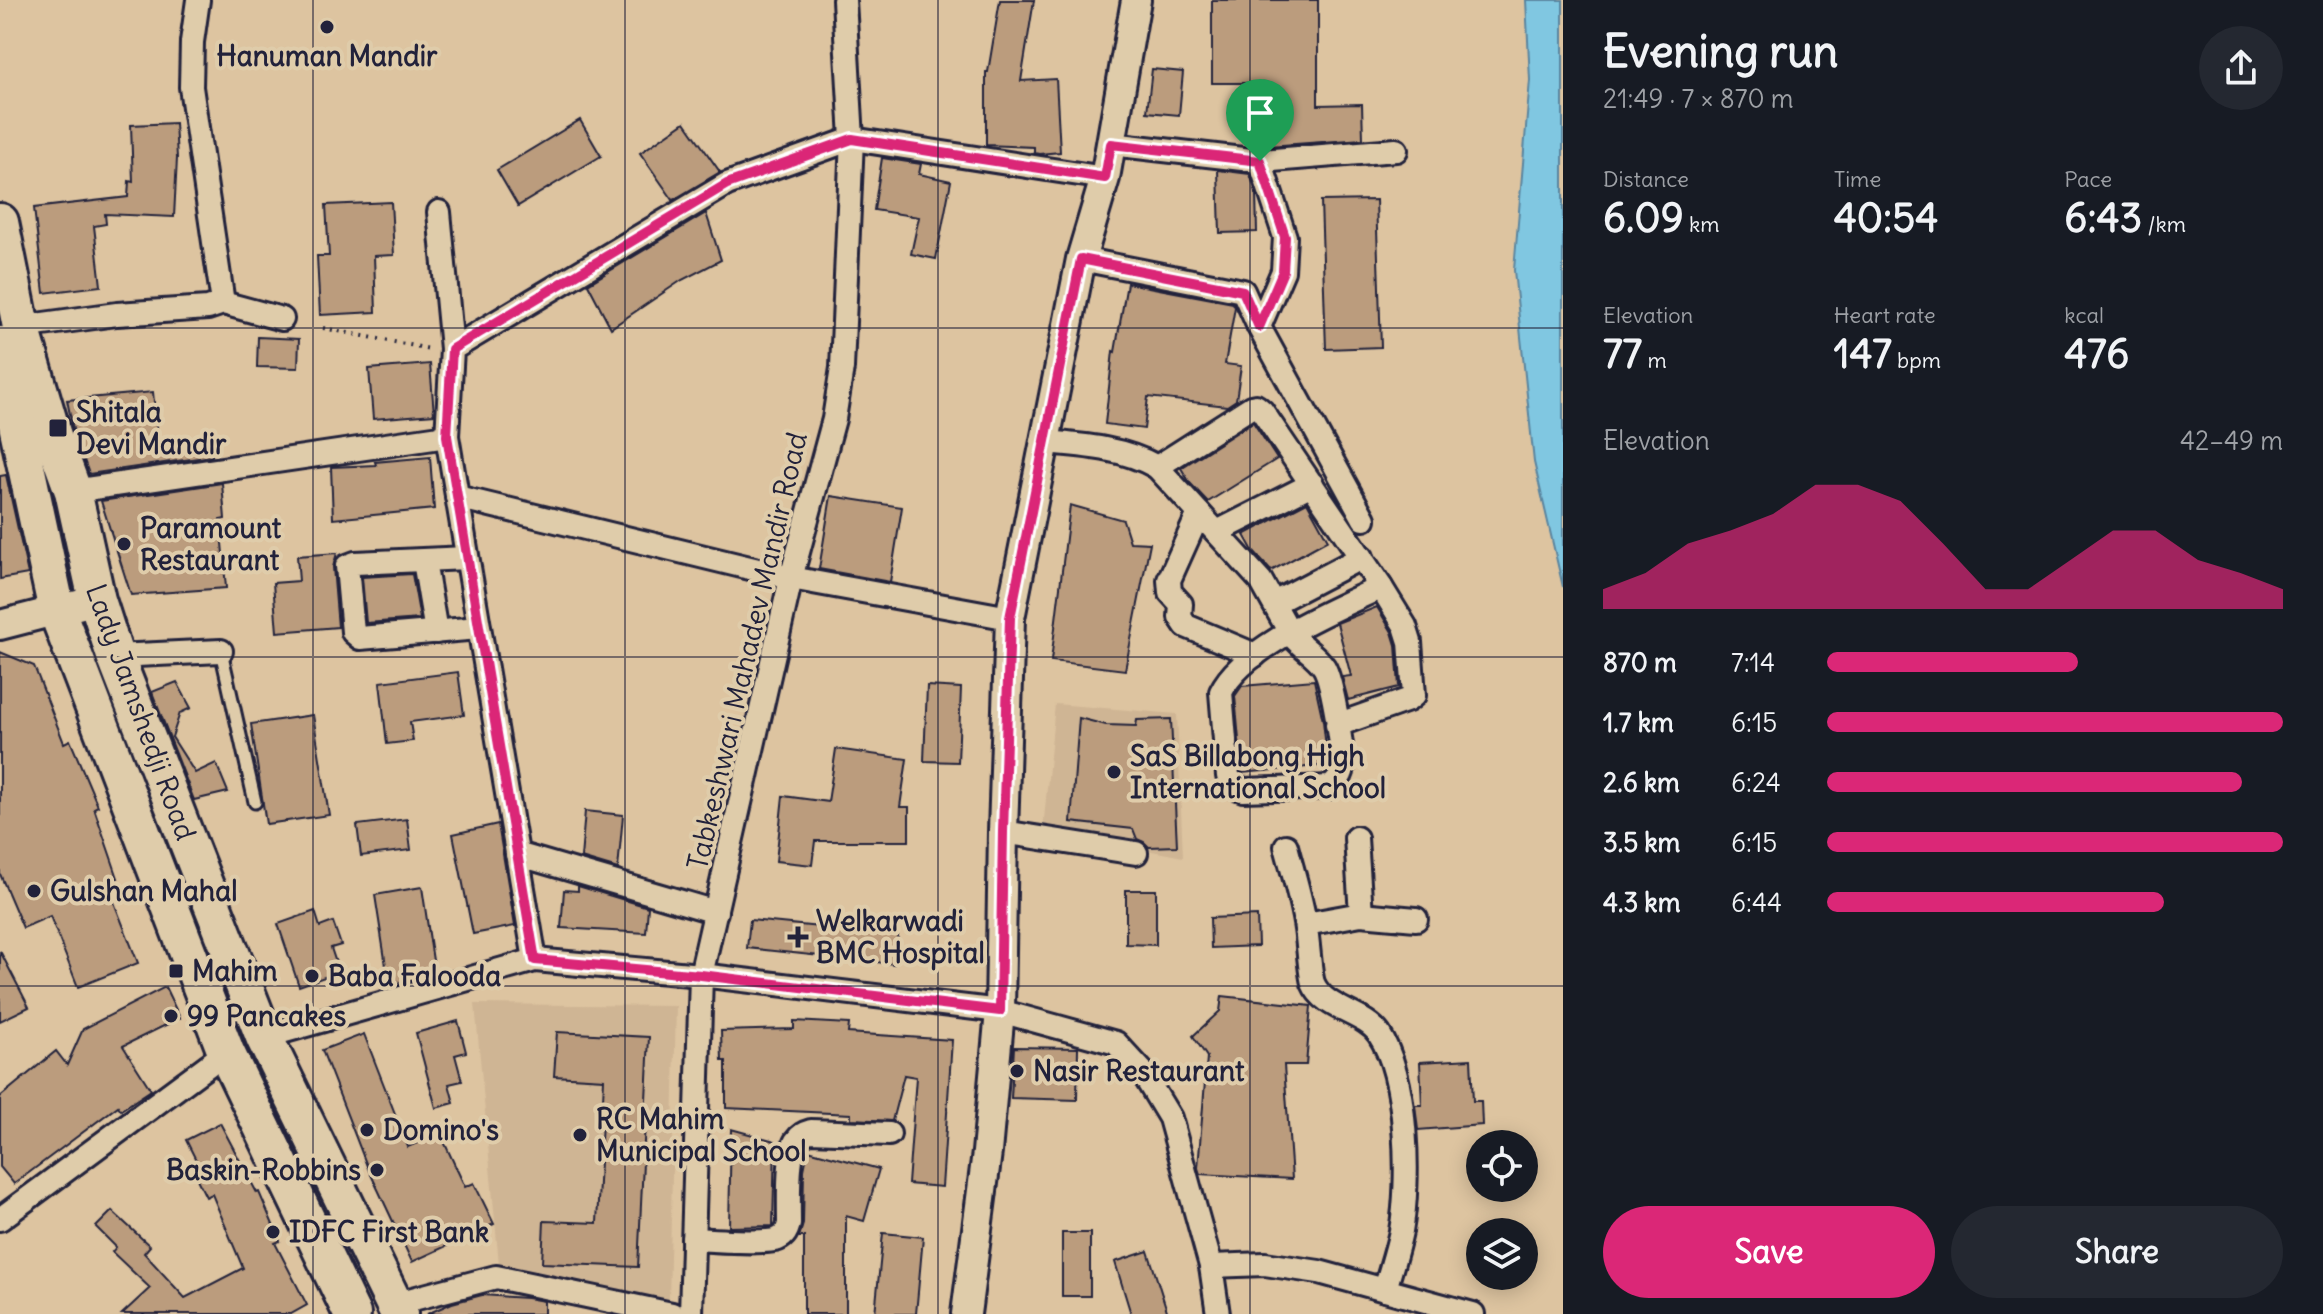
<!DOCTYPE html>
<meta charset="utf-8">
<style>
:root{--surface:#171b24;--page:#242831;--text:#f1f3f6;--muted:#9ea1a6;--accent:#db2777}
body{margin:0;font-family:Delius,sans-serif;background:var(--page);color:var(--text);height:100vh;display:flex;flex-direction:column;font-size:30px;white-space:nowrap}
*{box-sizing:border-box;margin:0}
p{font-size:26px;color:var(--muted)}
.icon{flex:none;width:44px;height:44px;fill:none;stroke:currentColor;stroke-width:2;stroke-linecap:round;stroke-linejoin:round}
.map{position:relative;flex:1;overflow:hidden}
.side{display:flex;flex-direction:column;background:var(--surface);width:760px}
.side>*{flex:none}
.tools{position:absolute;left:1466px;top:1130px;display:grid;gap:16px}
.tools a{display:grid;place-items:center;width:72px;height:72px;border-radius:50%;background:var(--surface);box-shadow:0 4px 20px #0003;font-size:40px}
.pin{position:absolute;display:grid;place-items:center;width:68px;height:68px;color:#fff;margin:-82px -34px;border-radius:50% 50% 50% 0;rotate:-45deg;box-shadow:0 0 8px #0007}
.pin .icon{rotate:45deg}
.round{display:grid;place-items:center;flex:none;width:84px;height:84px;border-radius:42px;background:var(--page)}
.overview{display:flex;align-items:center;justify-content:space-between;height:136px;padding:0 40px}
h1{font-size:44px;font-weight:800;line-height:60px}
.figures{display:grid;grid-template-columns:repeat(3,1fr);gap:12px;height:136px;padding:8px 40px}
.figures div{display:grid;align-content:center}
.figures b{font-size:40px;font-weight:800}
.figures small{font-size:22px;font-weight:400}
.figures p{font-size:22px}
.chart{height:224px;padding:16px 40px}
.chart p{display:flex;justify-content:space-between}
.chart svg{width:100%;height:144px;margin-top:8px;fill:var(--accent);opacity:.7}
.action{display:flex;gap:16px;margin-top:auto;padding:16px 40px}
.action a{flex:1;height:92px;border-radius:48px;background:var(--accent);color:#fff;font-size:32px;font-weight:800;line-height:92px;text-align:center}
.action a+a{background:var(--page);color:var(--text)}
ul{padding:0 40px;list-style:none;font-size:26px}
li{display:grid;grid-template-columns:128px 96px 1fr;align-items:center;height:60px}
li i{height:20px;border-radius:10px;background:var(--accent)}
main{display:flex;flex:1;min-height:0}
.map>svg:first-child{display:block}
.built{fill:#cfb594}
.water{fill:#80c7e1;stroke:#5a859f;stroke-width:2}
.building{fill:#bb9c7d;stroke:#22223b;stroke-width:2}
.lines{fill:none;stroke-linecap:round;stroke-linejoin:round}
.service-casing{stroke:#22223b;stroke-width:17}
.minor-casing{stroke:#22223b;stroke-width:28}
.tertiary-casing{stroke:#22223b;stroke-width:34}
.primary-casing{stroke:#22223b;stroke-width:42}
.path{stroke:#22223b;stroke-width:4;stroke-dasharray:2 6;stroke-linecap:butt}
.service{stroke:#dfccaa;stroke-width:11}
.minor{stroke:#dfccaa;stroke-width:22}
.tertiary{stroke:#dfccaa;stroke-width:28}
.primary{stroke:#dfccaa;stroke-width:36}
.route-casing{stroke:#fff;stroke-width:16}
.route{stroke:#db2777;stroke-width:10}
.grid{fill:none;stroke:#22223b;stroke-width:2;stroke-opacity:0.55}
.poi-dot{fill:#22223b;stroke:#dfccaa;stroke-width:3}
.labels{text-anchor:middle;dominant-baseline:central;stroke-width:8;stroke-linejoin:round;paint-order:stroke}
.poi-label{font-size:28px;font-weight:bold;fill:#22223b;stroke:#dfccaa;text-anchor:start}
.street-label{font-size:28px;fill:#22223b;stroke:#dfccaa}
</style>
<main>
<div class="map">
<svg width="1563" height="1314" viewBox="0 0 1563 1314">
<rect width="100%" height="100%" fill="#ddc4a0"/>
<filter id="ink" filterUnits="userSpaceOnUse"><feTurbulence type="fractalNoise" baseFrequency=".0125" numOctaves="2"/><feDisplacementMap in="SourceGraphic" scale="16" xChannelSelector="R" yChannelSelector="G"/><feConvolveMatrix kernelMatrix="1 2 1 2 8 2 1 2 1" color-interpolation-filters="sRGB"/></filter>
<g filter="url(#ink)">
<g class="built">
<path d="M1055 704 1177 714 1183 857 1043 830Z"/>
<path d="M475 1004 676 1006 669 1301 499 1264Z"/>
</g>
<path class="water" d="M1526 0H1563V587L1534 462 1514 270 1530 80Z"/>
<g class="building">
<path d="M1000 0H1034L1021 81 1056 79 1060 152 1039 154 1034 153V147L986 145V72H988Z"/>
<path d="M1212 0H1318V105L1362 104 1363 139 1268 146 1267 83H1212Z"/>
<path d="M1152 69 1183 72 1179 115 1147 112Z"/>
<path d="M580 120 601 156 518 206 497 170Z"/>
<path d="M685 122 720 172 673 200 640 153Z"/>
<path d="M175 123 177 158 174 217 105 214 106 224 94 226 101 286 44 293 34 208 128 197 129 181 133 182 131 125Z"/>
<path d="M882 158 921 164 919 174 951 181 936 259 911 254 919 217 874 210Z"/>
<path d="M1218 170 1250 174 1256 193 1257 232 1220 233Z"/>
<path d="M1376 200 1381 347 1326 349 1321 201Z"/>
<path d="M391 202 394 255 374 256 376 312 320 315 317 256H329L326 205Z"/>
<path d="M706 213 721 260 682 280 611 328 588 284Z"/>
<path d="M1127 283 1233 303 1235 307 1225 364 1241 366 1236 400 1227 406 1148 397 1144 429 1105 424 1113 351 1115 352Z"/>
<path d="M258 337 299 339 298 368 257 367Z"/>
<path d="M430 364 434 414 373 419 369 369Z"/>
<path d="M153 392 158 442 210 437 212 456 89 474 73 429 67 400Z"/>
<path d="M1253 422 1277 459 1208 502 1190 483 1181 468Z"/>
<path d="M430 457 434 509 333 519 331 467 376 465 375 462Z"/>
<path d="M6 475 28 574 0 579V476Z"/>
<path d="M222 483 225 519 220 520 226 588 131 595 101 501Z"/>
<path d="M831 496 902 507 890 582 819 569Z"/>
<path d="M1307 502 1328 540 1271 571 1253 551 1244 535Z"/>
<path d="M1070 505 1123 520 1130 542 1150 543 1125 670 1051 661Z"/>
<path d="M337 553 333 567 338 627 277 632 273 583 299 581 297 556Z"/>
<path d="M412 574 420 619 366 623 362 577Z"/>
<path d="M1377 607 1392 632 1396 645 1399 687 1348 700 1342 677 1351 676 1337 623Z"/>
<path d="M0 652 34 666 64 743 70 740 98 806 94 808 118 878 106 882 138 963 78 987 50 916 23 928 0 874Z"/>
<path d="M458 672 464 715 410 722 413 741 387 744 380 682Z"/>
<path d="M1314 680 1323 721 1328 765 1242 773 1235 696 1242 686Z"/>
<path d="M177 682 191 708 180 713 172 737 195 773 216 763 228 792 194 800 152 692Z"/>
<path d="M927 686 961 688 958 762 924 761Z"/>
<path d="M313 715 329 815 266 824 251 724Z"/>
<path d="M1079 718 1106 725 1136 726 1137 720 1171 719 1177 846 1149 847 1144 842 1137 839 1133 829 1071 822Z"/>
<path d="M836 749 907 759 900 807H909V841H815L812 865 776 861 783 796 828 802Z"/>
<path d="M585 811 623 815 618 869 581 858Z"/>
<path d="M407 819 411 850 361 856 357 825Z"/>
<path d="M498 824 515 926 473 934 453 834Z"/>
<path d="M578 886 648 907 646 933 561 928 564 890 578 891Z"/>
<path d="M422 887 435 974 389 985 375 895Z"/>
<path d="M1126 890H1156V945L1126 944Z"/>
<path d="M315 911 320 927 333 922 341 945 331 948 339 972 299 986 278 924Z"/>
<path d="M1257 916 1258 946 1211 948 1210 918Z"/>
<path d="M750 920 898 935 894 964 747 948Z"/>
<path d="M0 951 29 1007 0 1021Z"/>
<path d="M165 987 180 1018 123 1046 151 1090 121 1110 118 1106 14 1184 0 1167V1097L56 1051 67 1065 83 1029Z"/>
<path d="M1222 996 1311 1006 1306 1065H1284L1292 1179 1200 1174 1198 1168 1207 1057 1193 1036 1220 1011Z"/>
<path d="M458 1021 466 1052 455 1055 462 1081 449 1084 454 1103 436 1108 416 1033Z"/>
<path d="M794 1021 849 1024 848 1033 952 1040 942 1187 908 1184 916 1077 904 1075 892 1121 851 1119V1114L726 1108V1061H722L721 1031 794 1029Z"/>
<path d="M557 1032 649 1037 638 1267 542 1263 544 1221 597 1223 604 1079 554 1076Z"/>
<path d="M364 1034 408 1147 440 1133 465 1187 474 1183 494 1224 412 1262 367 1166 322 1050Z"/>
<path d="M1014 1047 1078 1048 1077 1100 1011 1098Z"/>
<path d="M1471 1059 1473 1101H1481L1482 1125 1418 1130 1415 1105H1422L1420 1062Z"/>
<path d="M220 1123 257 1193 259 1192 280 1241 275 1243 307 1305 291 1314H122L150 1288 112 1252 116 1247 96 1227 112 1211 150 1246 144 1253 185 1298 243 1268 212 1194 206 1197 192 1169 199 1166 186 1140Z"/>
<path d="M731 1129 775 1141 773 1226 729 1227Z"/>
<path d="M808 1150 879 1169 864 1221 846 1216V1314H804V1237H799L803 1224 804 1170Z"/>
<path d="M883 1233 923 1237 916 1314H875Z"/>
<rect x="1062" y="1233" width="28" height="63"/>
<path d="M1148 1251 1168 1314H1131L1115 1262Z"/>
<path d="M482 1295 527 1298 544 1301V1314H427L452 1303Z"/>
</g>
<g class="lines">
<defs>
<path id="service" d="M221 651 255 802"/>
<g id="minor">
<path d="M198 0 192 42 191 87 223 303"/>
<path d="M1111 144 1260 161 1285 237 1283 271 1259 327"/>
<path d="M1260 161 1396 150"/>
<path d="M439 212 452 349"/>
<path d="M1081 259 1243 291 1259 327 1364 519"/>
<path d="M21 327 117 314 208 308 223 303 282 319"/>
<path d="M1045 442C1082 445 1124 448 1157 467L1261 581 1289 631C1298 646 1315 653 1324 667 1332 680 1345 757 1342 772 1340 779 1336 782 1331 787L1243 790 1234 786 1228 776 1221 692C1243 646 1336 609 1381 587L1405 626 1410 642 1414 695 1408 700 1337 725"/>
<path d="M1157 467 1251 407 1256 406 1262 411 1381 587"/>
<path d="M73 491 447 436"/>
<path d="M457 497 791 578 1010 618"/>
<path d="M1199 513 1169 580 1170 592 1181 604 1180 617 1186 626 1255 655"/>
<path d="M1217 532 1312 484"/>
<path d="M467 558 355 563 347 566 353 632 360 638 479 628"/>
<path d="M424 561 436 632"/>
<path d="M1274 603 1362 557"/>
<path d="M115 656 221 651"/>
<path d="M1003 832 1136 853"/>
<path d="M1356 838 1361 914"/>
<path d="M1286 846C1293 873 1302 901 1306 929 1308 941 1310 974 1313 983 1324 1010 1364 1012 1379 1034 1408 1078 1410 1181 1401 1231 1397 1251 1390 1271 1385 1290"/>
<path d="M517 854 716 912"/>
<path d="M1306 924 1361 914 1416 919"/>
<path d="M535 960 447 436 452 349 727 184 852 139 1105 178"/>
<path d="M264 1037 535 960 701 975 1000 1011 1116 1043 1141 1070 1170 1118 1211 1266 1218 1314"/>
<path d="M0 1219 226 1052"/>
<path d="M693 1239C710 1240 766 1244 778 1239 785 1236 787 1231 789 1224 789 1204 787 1156 796 1141 800 1135 804 1133 811 1131L889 1134"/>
<path d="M1211 1266 1265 1264 1319 1272 1473 1314"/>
<path d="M394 1304 496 1277 672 1314"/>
<path d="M691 1314 701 975 791 578 834 419 842 368 852 139 844 0"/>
</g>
<g id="tertiary">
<path d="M0 625 97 600"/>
<path d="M966 1314 987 1152 1000 1011 1003 832 1010 618 1081 259 1105 178 1136 0"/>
</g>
<g id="primary">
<path d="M0 222 21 327 53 436 73 491 97 600 115 656 264 1037 399 1314"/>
<path d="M0 345 57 611 226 1052 352 1314"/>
</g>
</defs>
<use href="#service" class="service-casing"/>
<use href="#minor" class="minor-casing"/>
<use href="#tertiary" class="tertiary-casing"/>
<use href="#primary" class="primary-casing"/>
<path class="path" d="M323 328 430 349"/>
<use href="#service" class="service"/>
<use href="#minor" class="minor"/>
<use href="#tertiary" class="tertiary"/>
<use href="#primary" class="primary"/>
</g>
</g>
<g class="lines" filter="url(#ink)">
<defs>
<path id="route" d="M852 139 1105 178 1111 144 1260 161 1285 237 1283 271 1259 327 1243 291 1081 259 1010 618 1003 832 1000 1011 701 975 535 960 447 436 452 349 727 184Z"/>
</defs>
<use href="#route" class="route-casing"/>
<use href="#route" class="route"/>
</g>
<path class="grid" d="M313 0V1314M625 0V1314M938 0V1314M1250 0V1314M0 328H1563M0 657H1563M0 986H1563"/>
<g class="poi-dot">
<circle cx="327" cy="27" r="8"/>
<rect x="48" y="418" width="20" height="20" rx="4"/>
<circle cx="124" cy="544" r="8"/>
<circle cx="1114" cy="772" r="8"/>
<circle cx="34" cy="891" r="8"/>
<path d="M794 925h8v8h8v8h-8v8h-8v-8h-8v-8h8z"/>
<rect x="168" y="963" width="16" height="16" rx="4"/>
<circle cx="312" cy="976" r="8"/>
<circle cx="171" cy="1016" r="8"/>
<circle cx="1017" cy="1071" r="8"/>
<circle cx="367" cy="1130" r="8"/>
<circle cx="580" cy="1135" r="8"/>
<circle cx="377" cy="1170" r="8"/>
<circle cx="273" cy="1232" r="8"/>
</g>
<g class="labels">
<g class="poi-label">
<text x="327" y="56" text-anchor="middle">Hanuman Mandir</text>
<text x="76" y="412">Shitala<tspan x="76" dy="32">Devi Mandir</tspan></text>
<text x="140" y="528">Paramount<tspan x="140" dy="32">Restaurant</tspan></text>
<text x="1130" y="756">SaS Billabong High<tspan x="1130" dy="32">International School</tspan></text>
<text x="50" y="891">Gulshan Mahal</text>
<text x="816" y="921">Welkarwadi<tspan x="816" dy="32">BMC Hospital</tspan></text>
<text x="192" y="971">Mahim</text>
<text x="328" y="976">Baba Falooda</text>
<text x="187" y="1016">99 Pancakes</text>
<text x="1033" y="1071">Nasir Restaurant</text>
<text x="596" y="1119">RC Mahim<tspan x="596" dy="32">Municipal School</tspan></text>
<text x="383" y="1130">Domino's</text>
<text x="361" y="1170" text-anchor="end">Baskin-Robbins</text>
<text x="289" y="1232">IDFC First Bank</text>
</g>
<g class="street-label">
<text transform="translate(747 651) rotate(-77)">Tabkeshwari Mahadev Mandir Road</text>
<text transform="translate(141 712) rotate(70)">Lady Jamshedji Road</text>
</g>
</g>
</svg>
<div class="tools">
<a><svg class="icon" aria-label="locate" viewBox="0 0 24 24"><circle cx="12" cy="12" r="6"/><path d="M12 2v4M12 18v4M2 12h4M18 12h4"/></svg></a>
<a><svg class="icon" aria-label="layers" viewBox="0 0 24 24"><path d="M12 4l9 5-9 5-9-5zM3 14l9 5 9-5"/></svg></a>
</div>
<div class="pin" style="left:1260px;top:161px;background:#1e9e55"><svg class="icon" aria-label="arrive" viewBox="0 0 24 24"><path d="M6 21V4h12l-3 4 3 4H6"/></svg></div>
</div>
<section class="side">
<div class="overview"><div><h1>Evening run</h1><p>21:49 · 7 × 870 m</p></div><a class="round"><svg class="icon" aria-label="share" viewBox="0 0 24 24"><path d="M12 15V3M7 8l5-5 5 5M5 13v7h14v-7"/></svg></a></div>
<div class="figures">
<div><p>Distance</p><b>6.09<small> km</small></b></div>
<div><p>Time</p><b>40:54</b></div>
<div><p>Pace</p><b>6:43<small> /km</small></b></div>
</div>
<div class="figures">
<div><p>Elevation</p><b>77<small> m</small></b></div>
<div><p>Heart rate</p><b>147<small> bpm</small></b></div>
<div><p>kcal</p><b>476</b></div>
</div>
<div class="chart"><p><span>Elevation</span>42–49 m</p>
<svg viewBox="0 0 160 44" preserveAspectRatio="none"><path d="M0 44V38L10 33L20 24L30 20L40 15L50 6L60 6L70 11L80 24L90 38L100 38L110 29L120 20L130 20L140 29L150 33L160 38V44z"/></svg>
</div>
<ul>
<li><b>870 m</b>7:14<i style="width:55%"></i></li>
<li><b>1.7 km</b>6:15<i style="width:100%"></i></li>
<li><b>2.6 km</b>6:24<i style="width:91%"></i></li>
<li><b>3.5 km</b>6:15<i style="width:100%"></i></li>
<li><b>4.3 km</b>6:44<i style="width:74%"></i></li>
</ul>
<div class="action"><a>Save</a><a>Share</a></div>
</section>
</main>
